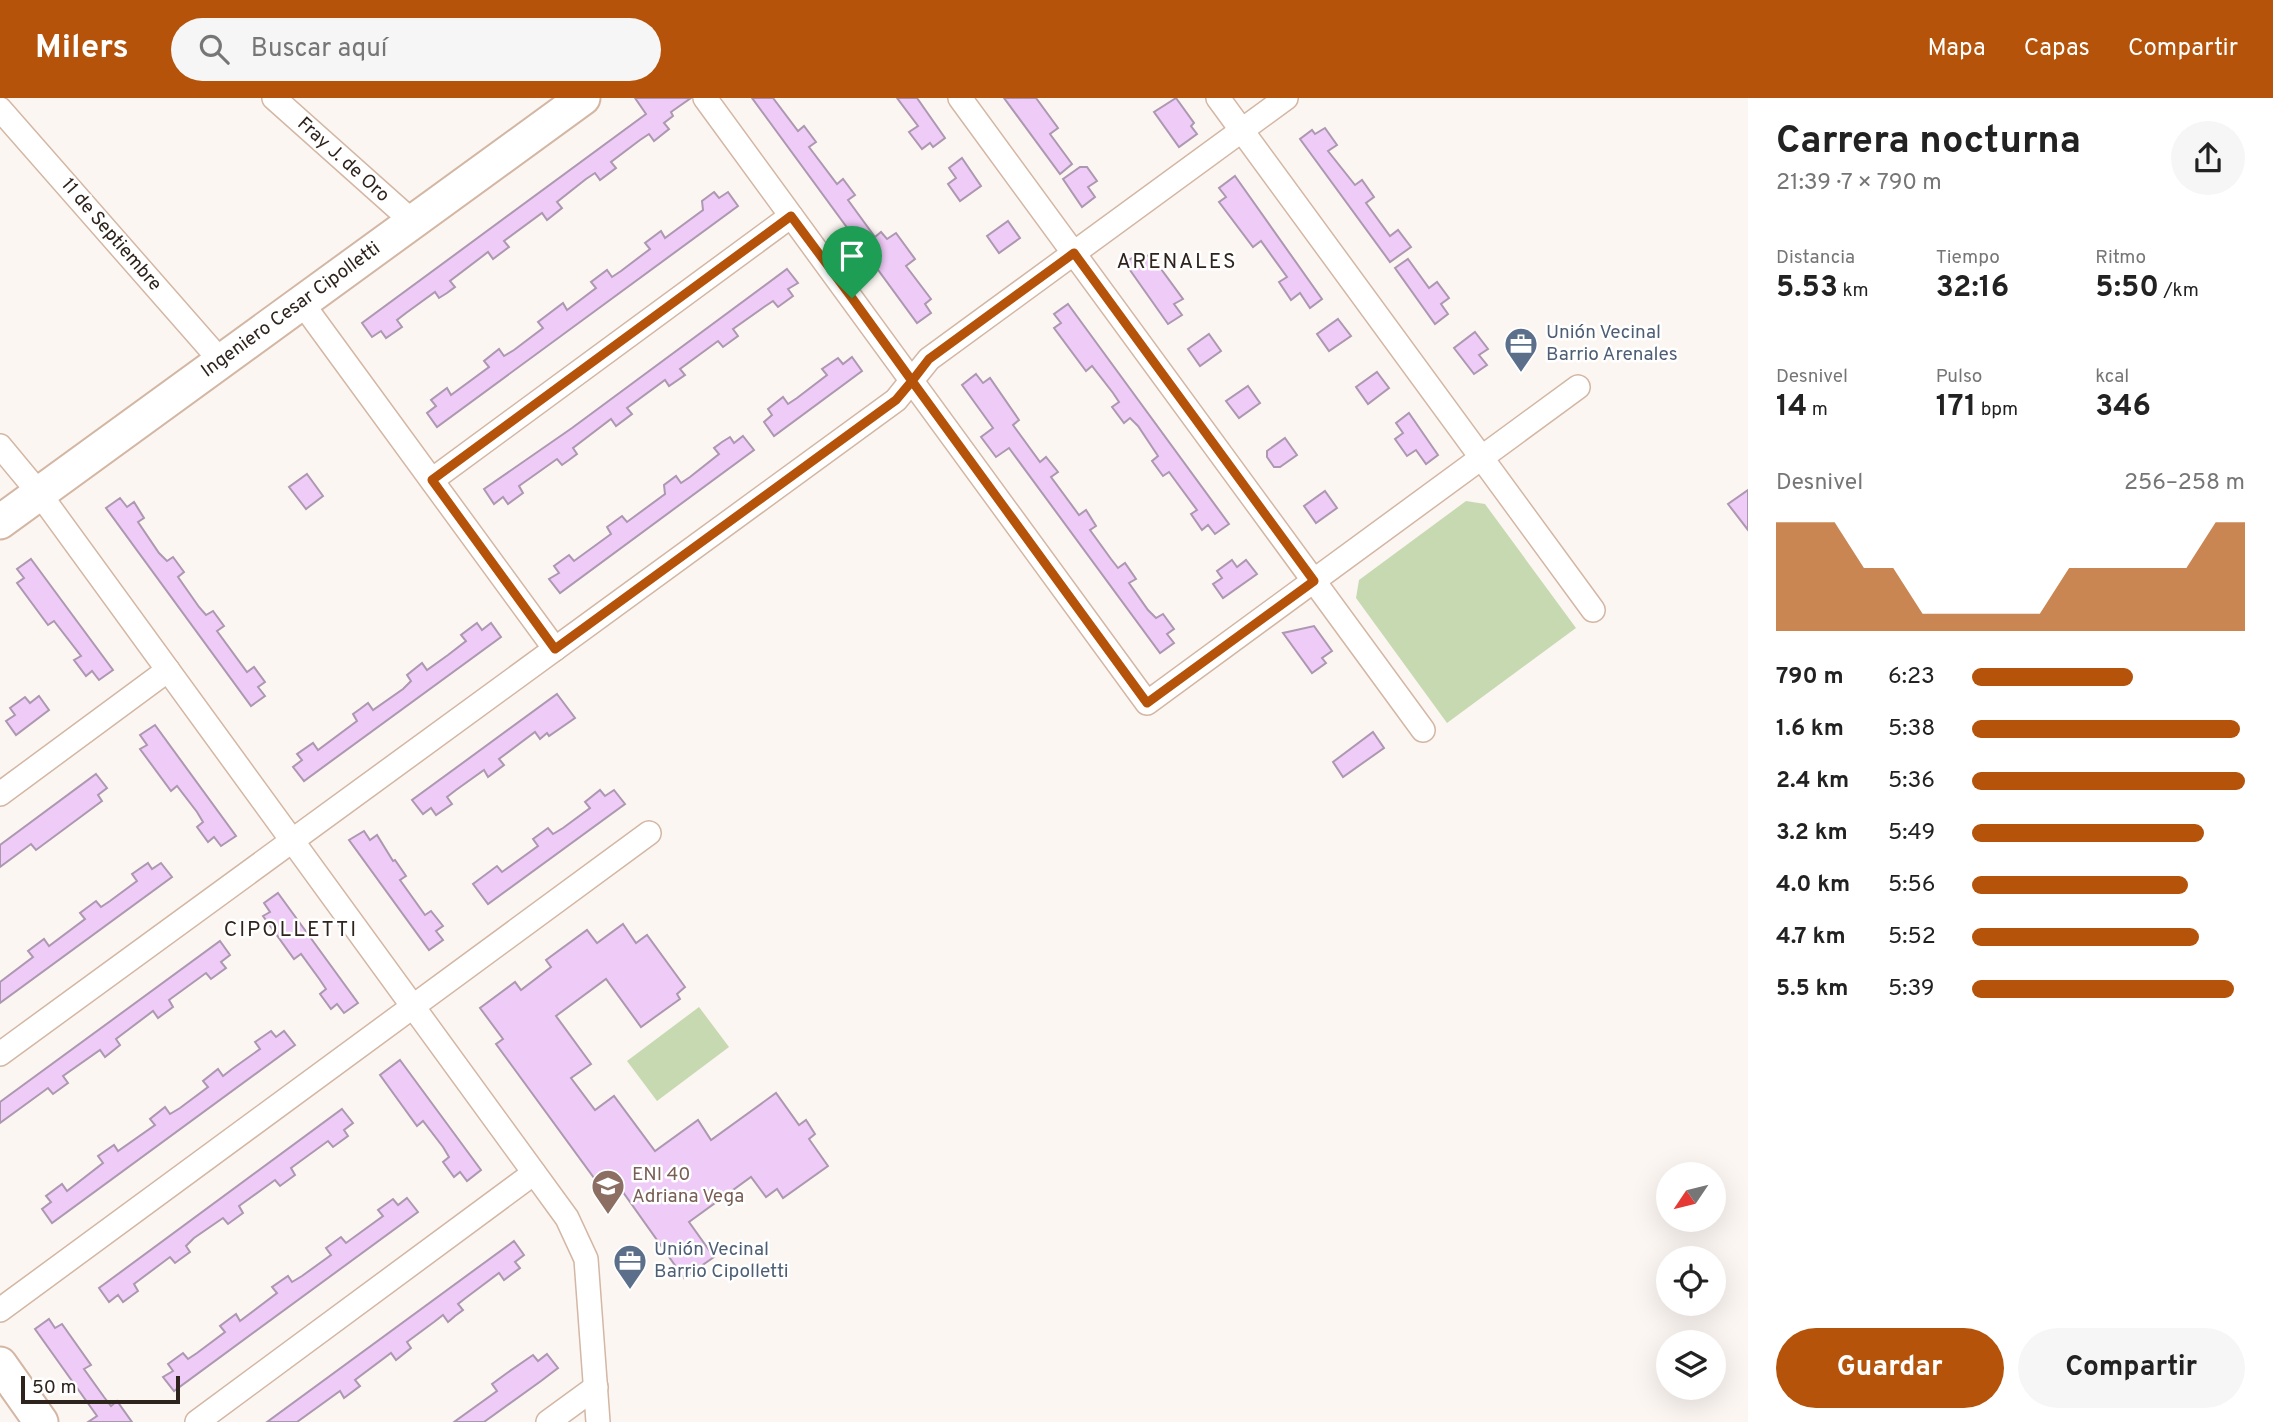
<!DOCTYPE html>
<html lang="es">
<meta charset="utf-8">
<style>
:root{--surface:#fff;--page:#f6f6f6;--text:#222;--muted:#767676;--accent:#b45309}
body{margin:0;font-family:Overpass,sans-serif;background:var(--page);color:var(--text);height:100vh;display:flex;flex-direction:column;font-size:26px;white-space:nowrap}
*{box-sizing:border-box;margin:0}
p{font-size:23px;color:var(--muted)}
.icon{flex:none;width:38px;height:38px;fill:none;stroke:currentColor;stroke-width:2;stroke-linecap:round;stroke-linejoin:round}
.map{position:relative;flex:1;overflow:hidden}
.details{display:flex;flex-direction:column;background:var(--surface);width:525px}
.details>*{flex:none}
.needle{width:46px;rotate:235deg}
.tools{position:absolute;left:1656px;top:1064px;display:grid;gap:14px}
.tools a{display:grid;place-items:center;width:70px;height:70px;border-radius:50%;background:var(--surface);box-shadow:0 7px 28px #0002;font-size:35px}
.scale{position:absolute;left:21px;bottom:18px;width:159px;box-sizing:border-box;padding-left:7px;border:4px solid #2e241d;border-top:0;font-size:19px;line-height:24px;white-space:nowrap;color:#2e241d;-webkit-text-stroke:5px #fff;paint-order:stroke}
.pin{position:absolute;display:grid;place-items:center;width:60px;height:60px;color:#fff;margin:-72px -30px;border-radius:50% 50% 50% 0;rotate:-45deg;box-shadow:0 0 7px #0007}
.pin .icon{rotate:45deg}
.round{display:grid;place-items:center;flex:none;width:74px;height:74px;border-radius:37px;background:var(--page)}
.summary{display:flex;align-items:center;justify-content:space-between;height:119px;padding:0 28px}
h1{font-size:38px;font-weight:700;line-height:52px}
.metrics{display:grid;grid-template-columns:repeat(3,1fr);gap:10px;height:119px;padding:7px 28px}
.metrics div{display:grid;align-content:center}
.metrics b{font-size:30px;font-weight:700}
.metrics small{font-size:19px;font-weight:400}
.metrics p{font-size:19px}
.chart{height:196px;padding:14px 28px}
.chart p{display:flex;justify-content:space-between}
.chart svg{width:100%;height:126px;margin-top:7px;fill:var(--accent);opacity:.7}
.cta{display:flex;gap:14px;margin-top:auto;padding:14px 28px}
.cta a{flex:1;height:80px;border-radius:42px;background:var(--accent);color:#fff;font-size:28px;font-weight:700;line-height:80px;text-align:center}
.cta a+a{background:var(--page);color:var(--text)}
ul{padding:0 28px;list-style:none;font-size:23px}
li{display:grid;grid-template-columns:112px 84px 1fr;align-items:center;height:52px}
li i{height:18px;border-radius:9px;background:var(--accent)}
header{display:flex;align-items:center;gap:42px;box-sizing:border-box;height:98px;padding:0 35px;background:var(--accent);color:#fff}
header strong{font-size:33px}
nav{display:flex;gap:38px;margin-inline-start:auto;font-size:24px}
.search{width:490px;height:63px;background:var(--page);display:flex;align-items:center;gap:18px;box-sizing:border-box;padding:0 24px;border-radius:38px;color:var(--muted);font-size:26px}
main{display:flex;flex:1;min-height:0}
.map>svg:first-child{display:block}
.green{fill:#c7d9b1}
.building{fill:#efcbf7;stroke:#ac98b0;stroke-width:2}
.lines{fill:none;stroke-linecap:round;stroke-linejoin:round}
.street-casing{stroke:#d3b7a4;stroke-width:26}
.secondary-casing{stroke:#d3b7a4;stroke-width:37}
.street{stroke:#fff;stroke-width:23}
.secondary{stroke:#fff;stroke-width:33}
.route-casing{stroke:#fff;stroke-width:14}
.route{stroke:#b45309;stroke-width:9}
.labels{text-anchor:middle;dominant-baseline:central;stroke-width:5;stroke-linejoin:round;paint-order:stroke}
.street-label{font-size:19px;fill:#2e241d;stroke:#fff}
.service-label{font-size:19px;fill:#4e5e75;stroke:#fff;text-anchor:start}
.education-label{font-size:19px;fill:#785e54;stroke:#fff;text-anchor:start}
.neighbourhood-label{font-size:21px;letter-spacing:2px;fill:#2e241d;stroke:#fff}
</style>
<header>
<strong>Milers</strong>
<div class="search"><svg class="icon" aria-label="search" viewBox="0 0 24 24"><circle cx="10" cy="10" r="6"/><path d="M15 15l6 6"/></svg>Buscar aquí</div>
<nav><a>Mapa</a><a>Capas</a><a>Compartir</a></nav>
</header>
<main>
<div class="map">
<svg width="1748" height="1324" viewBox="0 0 1748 1324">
<rect width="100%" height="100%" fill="#fcf6f2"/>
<g class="green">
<path d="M1466 403 1485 406 1576 530 1447 625 1356 500 1359 482Z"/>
<path d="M699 909 729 949 657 1003 627 963Z"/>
</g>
<g class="building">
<path d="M635 0H691L671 14 673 18 664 25 669 31 654 43 649 36 640 42 611 64 616 70 600 82 595 75 586 81 557 104 562 110 547 122 542 115 504 143 509 149 493 161 488 154 450 183 455 189 447 195 439 200 435 194 406 215 397 222 402 229 386 240 381 233 372 239 362 225 646 16Z"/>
<path d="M752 0H773L798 33 804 28 816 44 809 49 837 86 843 81 855 97 848 102 875 139 881 134 887 141 896 135 915 161 906 168 931 201 925 206 931 215 917 225Z"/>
<path d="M897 0H917L945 40 933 49 930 45 922 51 909 34 918 28Z"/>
<path d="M1004 0H1036L1058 30 1050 36 1072 66 1060 76Z"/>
<path d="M1176 0 1194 25 1191 28 1197 36 1179 49 1154 14Z"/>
<path d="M1325 30 1337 47 1328 53 1355 87 1362 82 1374 99 1366 105 1390 138 1398 132 1411 149 1390 164 1300 41 1312 32 1315 36Z"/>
<path d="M962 60 981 88 960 103 948 86 956 80 949 70Z"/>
<path d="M1080 69H1087L1097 83 1088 89 1095 99 1082 109 1063 81Z"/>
<path d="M1235 78 1322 201 1310 210 1300 195 1291 202 1279 184 1287 179 1261 143 1253 149 1219 104 1226 99 1219 90Z"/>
<path d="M714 94 719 100 728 94 738 108 437 329 427 315 436 308 431 302 447 290 451 297 489 269 484 263 499 251 504 258 514 252 543 230 538 224 563 205 567 212 596 190 591 184 607 172 612 179 621 173 650 151 645 145 661 133 665 140 703 112 702 103Z"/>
<path d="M1008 123 1020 140 999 155 987 138Z"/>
<path d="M1139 155 1144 160 1150 156 1183 201 1174 206 1182 217 1168 226 1125 165Z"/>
<path d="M1408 161 1429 190 1437 184 1449 200 1441 206 1448 216 1435 226 1395 170Z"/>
<path d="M787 171 798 185 788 191 793 198 778 209 773 203 764 209 733 231 738 238 723 249 718 243 680 271 685 277 669 288 665 282 627 310 632 316 616 328 611 321 573 350 577 356 569 362 562 367 557 361 519 388 523 395 508 406 503 399 494 406 484 391 572 330Z"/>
<path d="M1068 206 1229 426 1215 436 1208 427 1202 432 1191 416 1197 412 1169 374 1163 378 1152 363 1158 358 1138 328 1130 320 1124 325 1112 309 1119 304 1113 295 1092 268 1086 273 1054 230 1061 225 1054 216Z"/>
<path d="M1338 221 1351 238 1329 253 1317 236Z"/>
<path d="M1475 234 1488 251 1479 257 1487 267 1474 276 1454 250Z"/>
<path d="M1209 236 1221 253 1200 268 1188 251Z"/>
<path d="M852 259 862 273 774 338 764 324 772 317 768 311 783 299 788 306 797 300 827 277 822 271 838 260 843 266Z"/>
<path d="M1377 274 1389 290 1368 306 1356 289Z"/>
<path d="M976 276 983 285 990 280 1019 322 1013 327 1040 364 1046 359 1058 374 1051 379 1079 417 1086 412 1096 428 1090 432 1111 461 1118 470 1125 465 1136 481 1129 485 1148 512 1156 520 1163 516 1174 531 1167 536 1174 545 1160 555 1009 350 996 359 981 339 993 330 962 287Z"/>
<path d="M1248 288 1260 305 1239 320 1226 303Z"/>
<path d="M1409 315 1438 357 1426 366 1416 352 1407 358 1395 341 1403 335 1396 325Z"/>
<path d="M743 338 754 352 560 495 549 481 559 475 554 468 569 457 574 463 611 436 607 429 622 418 627 424 665 396 664 387 676 378 681 385 690 379 719 356 714 350 722 344 730 339 734 345Z"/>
<path d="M1285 340 1297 357 1280 369H1274L1267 359V353Z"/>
<path d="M307 376 323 398 306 411 289 389Z"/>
<path d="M1748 392V432L1728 406Z"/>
<path d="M1325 393 1337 410 1316 425 1304 408Z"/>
<path d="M120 400 127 409 134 404 144 420 138 424 159 455 167 463 173 459 184 474 178 479 199 509 206 517 213 513 224 528 217 533 247 574 254 569 265 584 258 589 265 598 251 608 106 410Z"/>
<path d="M31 461 113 572 99 582 92 573 86 578 74 562 81 558 54 523 48 527 17 485 24 480 17 471Z"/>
<path d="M1232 462 1237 469 1246 462 1257 476 1223 500 1213 486 1222 480 1217 473Z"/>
<path d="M477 525 482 532 491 525 501 539 304 683 293 669 302 662 297 656 313 645 318 652 357 623 353 616 360 611 368 605 373 612 403 591 411 583 407 577 422 565 427 572 448 557 466 543 461 537Z"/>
<path d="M1314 528 1332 553 1322 560 1326 565 1312 575 1283 535Z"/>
<path d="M557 596 575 620 549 638 547 635 540 641 535 634 499 661 504 667 488 679 484 672 456 692 447 699 452 706 436 717 431 710 423 716 412 702Z"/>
<path d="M39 598 49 612 16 637 6 623 15 617 10 610 25 599 30 605Z"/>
<path d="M155 627 236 738 221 748 214 739 208 744 197 729 203 724 197 714 177 688 171 693 140 651 147 647 140 637Z"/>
<path d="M1373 634 1384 650 1343 679 1333 664Z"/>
<path d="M96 676 107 690 98 697 102 703 36 752 31 746 0 769V747Z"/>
<path d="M600 692 605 698 614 692 625 706 488 806 473 786 497 768 502 774 538 748 533 741 548 730 553 736 563 730 590 710 585 704Z"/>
<path d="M364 733 370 742 377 737 393 763 395 762 406 778 400 782 425 817 431 813 443 828 436 833 443 842 429 852 349 742Z"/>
<path d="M148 765 152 771 161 765 172 779 0 905V884L33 859 28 853 44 841 49 848 85 821 80 815 96 803 101 809 110 803 137 783 132 776Z"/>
<path d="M278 795 358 905 344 915 337 906 331 911 320 896 326 891 320 882 301 856 294 861 263 818 270 814 264 805Z"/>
<path d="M623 826 636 845 647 837 685 889 677 896 680 901 641 929 606 881 556 918 591 966 571 980 595 1012 614 998 655 1053 698 1022 711 1042 776 995 799 1027 806 1022 815 1036 809 1041 828 1068 783 1100 777 1091 766 1099 751 1079 689 1124 714 1159 684 1180 620 1090 608 1099 496 946 503 941 480 910 515 884 521 892 551 869 546 862 587 832 597 845Z"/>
<path d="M220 843 230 857 221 864 226 870 211 881 206 875 169 902 173 909 158 920 153 913 116 941 120 947 105 959 100 952 63 978 68 985 53 996 48 990 0 1025V1004Z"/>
<path d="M271 933 276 939 284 933 295 947 52 1125 42 1111 51 1104 46 1098 62 1086 67 1093 103 1065 98 1058 114 1047 118 1053 155 1027 150 1021 165 1009 170 1016 180 1010 208 989 203 983 218 971 223 978 232 971 260 951 255 944Z"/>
<path d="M400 962 481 1072 467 1083 460 1074 454 1079 443 1064 449 1059 443 1049 423 1023 417 1028 380 977Z"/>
<path d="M342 1011 353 1025 344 1032 348 1038 333 1049 328 1043 291 1070 295 1077 280 1088 275 1082 239 1108 243 1115 228 1126 223 1120 194 1140 186 1148 190 1154 175 1165 170 1159 134 1186 138 1193 123 1204 118 1197 109 1204 99 1190Z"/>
<path d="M407 1100 418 1114 174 1293 163 1279 173 1273 168 1266 183 1255 188 1261 197 1255 225 1234 220 1228 236 1216 240 1223 277 1195 272 1189 288 1178 292 1184 302 1178 331 1157 326 1150 341 1139 346 1145 383 1118 378 1112 393 1101 398 1107Z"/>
<path d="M514 1143 524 1157 515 1164 520 1170 504 1182 499 1175 467 1199 458 1206 463 1212 455 1218 448 1224 443 1217 434 1224 407 1244 411 1250 396 1262 391 1255 355 1282 360 1288 344 1300 340 1293 297 1324H267Z"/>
<path d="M49 1221 55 1230 62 1226 91 1267 84 1271 104 1299 111 1308 117 1303 132 1324H88L97 1318 35 1231Z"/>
<path d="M547 1256 558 1270 541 1283 484 1324H454L497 1293 492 1286 507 1275 533 1257 538 1263Z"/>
</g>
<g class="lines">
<defs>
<g id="street">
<path d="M274 0 413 124"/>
<path d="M705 0 1147 605 1578 289"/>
<path d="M960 0 1423 632"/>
<path d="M1218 0 1593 512"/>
<path d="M0 11 221 263"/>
<path d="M302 205 555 551"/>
<path d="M0 348 39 395 567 1120 586 1161 598 1324"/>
<path d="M432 382 791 118"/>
<path d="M0 696 168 572"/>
<path d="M0 956 896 302 929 261 1286 0"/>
<path d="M0 1212 649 735"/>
<path d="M197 1324 534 1075"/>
<path d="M548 1324 596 1289"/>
</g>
<g id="secondary">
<path d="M0 424 583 0"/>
<path d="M0 1266 41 1324"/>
</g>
</defs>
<use href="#street" class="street-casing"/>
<use href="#secondary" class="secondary-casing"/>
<use href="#street" class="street"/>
<use href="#secondary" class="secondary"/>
</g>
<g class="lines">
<defs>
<path id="route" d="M852 200 791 118 432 382 555 551 896 302 912 283 1147 605 1314 483 1074 155 929 261 912 283 852 200"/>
</defs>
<use href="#route" class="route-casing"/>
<use href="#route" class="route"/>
</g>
<defs>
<symbol id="office-pin" viewBox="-11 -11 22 30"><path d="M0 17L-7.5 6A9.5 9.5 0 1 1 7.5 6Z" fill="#5c6f8a" stroke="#fff"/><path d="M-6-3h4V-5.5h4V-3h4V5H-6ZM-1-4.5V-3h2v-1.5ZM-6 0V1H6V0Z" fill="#fff"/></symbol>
<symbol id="school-pin" viewBox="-11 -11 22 30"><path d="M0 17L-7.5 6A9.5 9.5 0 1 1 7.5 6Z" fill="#8d6e63" stroke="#fff"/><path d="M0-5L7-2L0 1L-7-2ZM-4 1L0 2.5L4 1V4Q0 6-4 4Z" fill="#fff"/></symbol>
</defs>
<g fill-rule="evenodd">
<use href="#office-pin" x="1502" y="227" width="38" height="52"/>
<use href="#school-pin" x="589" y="1069" width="38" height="52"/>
<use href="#office-pin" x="611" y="1144" width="38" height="52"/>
</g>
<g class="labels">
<g class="street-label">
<text transform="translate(343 62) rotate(42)">Fray J. de Oro</text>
<text transform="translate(111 137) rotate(49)">11 de Septiembre</text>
<text transform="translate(291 212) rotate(-36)">Ingeniero Cesar Cipolletti</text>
</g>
<g class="service-label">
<text x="1546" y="235">Unión Vecinal<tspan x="1546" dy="22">Barrio Arenales</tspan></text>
<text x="654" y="1152">Unión Vecinal<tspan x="654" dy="22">Barrio Cipolletti</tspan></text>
</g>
<g class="education-label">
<text x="632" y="1077">ENI 40<tspan x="632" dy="22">Adriana Vega</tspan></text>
</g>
<g class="neighbourhood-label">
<text x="1177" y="164">ARENALES</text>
<text x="291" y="832">CIPOLLETTI</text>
</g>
</g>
</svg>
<div class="tools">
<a><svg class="needle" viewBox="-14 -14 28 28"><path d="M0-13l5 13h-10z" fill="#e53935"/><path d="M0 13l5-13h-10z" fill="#767676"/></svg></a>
<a><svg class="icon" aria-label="locate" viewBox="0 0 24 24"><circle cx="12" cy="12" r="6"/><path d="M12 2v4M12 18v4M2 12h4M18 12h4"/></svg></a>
<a><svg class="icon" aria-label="layers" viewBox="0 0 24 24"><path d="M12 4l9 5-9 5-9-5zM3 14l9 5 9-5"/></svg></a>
</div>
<div class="scale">50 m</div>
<div class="pin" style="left:852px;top:200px;background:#1e9e55"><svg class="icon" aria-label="arrive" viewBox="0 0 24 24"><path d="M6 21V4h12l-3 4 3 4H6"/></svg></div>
</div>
<section class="details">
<div class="summary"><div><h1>Carrera nocturna</h1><p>21:39 · 7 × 790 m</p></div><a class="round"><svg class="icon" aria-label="share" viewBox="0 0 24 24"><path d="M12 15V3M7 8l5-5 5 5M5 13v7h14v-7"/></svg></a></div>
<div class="metrics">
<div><p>Distancia</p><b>5.53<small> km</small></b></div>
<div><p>Tiempo</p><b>32:16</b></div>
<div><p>Ritmo</p><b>5:50<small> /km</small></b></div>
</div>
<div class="metrics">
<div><p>Desnivel</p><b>14<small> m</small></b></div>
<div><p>Pulso</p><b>171<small> bpm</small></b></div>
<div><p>kcal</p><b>346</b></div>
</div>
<div class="chart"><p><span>Desnivel</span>256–258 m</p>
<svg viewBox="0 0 160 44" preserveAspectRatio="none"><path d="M0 44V6L10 6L20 6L30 22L40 22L50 38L60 38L70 38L80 38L90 38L100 22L110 22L120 22L130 22L140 22L150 6L160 6V44z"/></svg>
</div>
<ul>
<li><b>790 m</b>6:23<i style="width:59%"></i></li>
<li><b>1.6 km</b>5:38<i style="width:98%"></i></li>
<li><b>2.4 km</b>5:36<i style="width:100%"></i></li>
<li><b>3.2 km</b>5:49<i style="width:85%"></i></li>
<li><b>4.0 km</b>5:56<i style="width:79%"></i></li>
<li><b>4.7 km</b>5:52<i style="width:83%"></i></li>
<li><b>5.5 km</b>5:39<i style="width:96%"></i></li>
</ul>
<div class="cta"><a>Guardar</a><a>Compartir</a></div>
</section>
</main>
